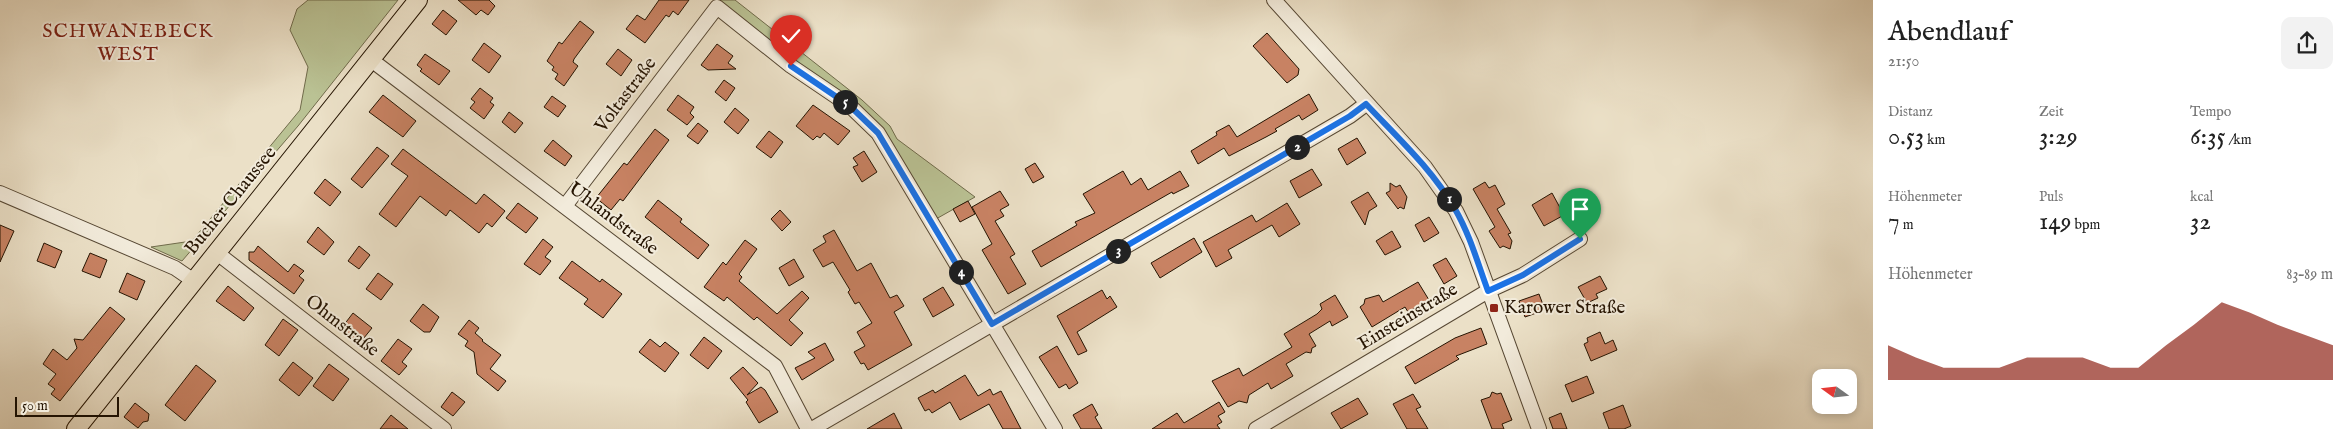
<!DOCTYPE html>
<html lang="de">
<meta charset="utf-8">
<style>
:root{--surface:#fff;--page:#f2f2f2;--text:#222;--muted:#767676;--accent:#8f2418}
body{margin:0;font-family:"IM FELL English",serif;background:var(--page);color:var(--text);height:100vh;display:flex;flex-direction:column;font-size:19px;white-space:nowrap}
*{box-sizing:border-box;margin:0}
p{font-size:16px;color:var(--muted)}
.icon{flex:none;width:28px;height:28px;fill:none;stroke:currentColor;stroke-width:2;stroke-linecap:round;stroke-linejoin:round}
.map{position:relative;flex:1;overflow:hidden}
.side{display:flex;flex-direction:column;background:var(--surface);width:475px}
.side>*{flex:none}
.needle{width:32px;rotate:285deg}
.fabs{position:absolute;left:1812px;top:369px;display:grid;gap:10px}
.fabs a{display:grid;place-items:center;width:45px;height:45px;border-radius:10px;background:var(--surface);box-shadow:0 2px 8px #0003;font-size:25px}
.scale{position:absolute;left:15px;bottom:12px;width:104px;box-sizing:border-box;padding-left:5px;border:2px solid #251402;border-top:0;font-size:14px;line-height:18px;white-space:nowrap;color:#251402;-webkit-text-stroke:4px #f2ebdb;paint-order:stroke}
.pin{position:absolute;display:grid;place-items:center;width:42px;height:42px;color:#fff;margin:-51px -21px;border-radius:50% 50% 50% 0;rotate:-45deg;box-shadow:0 0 5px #0007}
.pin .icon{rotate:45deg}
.km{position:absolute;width:25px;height:25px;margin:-12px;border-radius:50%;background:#222;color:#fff;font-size:14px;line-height:25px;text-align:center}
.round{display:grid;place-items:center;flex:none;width:52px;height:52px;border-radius:10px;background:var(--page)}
.head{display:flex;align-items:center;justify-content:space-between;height:85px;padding:0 15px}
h1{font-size:28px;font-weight:600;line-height:38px}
.figures{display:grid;grid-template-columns:repeat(3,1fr);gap:8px;height:85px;padding:5px 15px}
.figures div{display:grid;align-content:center}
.figures b{font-size:25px;font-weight:600}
.figures small{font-size:14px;font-weight:400}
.figures p{font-size:14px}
.chart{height:140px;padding:10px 15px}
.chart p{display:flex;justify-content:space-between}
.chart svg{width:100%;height:90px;margin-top:5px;fill:var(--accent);opacity:.7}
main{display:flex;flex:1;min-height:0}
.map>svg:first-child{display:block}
.green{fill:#bac294;stroke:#706b4b}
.building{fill:#c88263;stroke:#251402}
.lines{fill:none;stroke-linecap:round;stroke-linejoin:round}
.minor-casing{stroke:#564733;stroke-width:16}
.major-casing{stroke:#251402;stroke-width:20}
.minor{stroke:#f2ebdb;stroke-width:14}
.major{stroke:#ebe0c7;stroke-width:18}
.route-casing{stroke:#fff;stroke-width:10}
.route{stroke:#1a73e8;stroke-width:6}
.poi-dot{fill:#8f2418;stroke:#f2ebdb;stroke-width:2}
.labels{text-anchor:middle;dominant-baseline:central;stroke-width:4;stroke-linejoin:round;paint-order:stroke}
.street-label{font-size:19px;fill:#251402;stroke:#f2ebdb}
.poi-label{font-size:19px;fill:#251402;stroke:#f2ebdb;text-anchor:start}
.neighbourhood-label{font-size:20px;letter-spacing:1px;fill:#7a1f14;stroke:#f2ebdb}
</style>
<main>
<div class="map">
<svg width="1873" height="429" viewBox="0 0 1873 429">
<rect width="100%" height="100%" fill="#ebe0c7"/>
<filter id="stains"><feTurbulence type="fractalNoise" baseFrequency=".004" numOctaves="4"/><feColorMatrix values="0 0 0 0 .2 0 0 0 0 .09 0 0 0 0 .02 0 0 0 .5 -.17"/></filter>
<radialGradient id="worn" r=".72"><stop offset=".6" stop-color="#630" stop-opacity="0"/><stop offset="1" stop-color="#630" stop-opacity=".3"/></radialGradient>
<g class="green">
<path d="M308 0H398L298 126 182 261 151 247 192 241 300 110 308 67 290 30 297 9Z"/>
<path d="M714 0H735L862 100 890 126 897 139 975 197 936 219 875 120Z"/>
</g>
<g class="building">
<path d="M458 0H489L495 6 488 15 481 10 476 15Z"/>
<path d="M659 0H689L678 15 673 11 669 17 666 15 645 43 626 29 637 15 645 20Z"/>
<path d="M443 10 457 21 446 35 432 24Z"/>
<path d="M580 21 594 32 574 59 573 62 578 66 564 86 555 79 558 74 552 70 554 67 547 61 559 42 562 44Z"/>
<path d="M1267 33 1299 69 1298 75 1287 83 1253 46Z"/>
<path d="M484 43 501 56 489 73 472 60Z"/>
<path d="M717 44 733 56 728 63 736 69 708 70 701 65Z"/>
<path d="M618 49 632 60 621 76 606 64Z"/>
<path d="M425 54 450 71 439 85 420 71 422 69 417 65Z"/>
<path d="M724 80 735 88 726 101 715 92Z"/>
<path d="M480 88 493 98 490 102 494 105 484 119 470 108 475 102 471 99Z"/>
<path d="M1309 94 1318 110 1302 120 1299 115 1275 129 1277 131 1266 137 1229 156 1224 148 1198 164 1191 151 1217 135 1216 132 1229 125 1237 137Z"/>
<path d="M383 95 416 121 403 137 369 112Z"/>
<path d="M678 95 694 107 690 113 694 117 687 125 667 110Z"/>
<path d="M552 96 566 106 558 117 544 107Z"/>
<path d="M813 105 850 131 838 145 824 133 820 138 817 136 813 140 796 126Z"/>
<path d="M735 108 749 120 738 134 724 122Z"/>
<path d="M509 112 523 123 515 133 502 122Z"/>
<path d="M698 123 708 131 698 144 687 136Z"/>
<path d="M655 129 669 140 623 201 620 199 611 210 596 198 624 163 627 165Z"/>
<path d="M769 131 783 142 771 158 756 147Z"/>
<path d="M1357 138 1366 153 1347 165 1338 149Z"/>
<path d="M553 140 572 156 565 166 544 151Z"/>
<path d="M377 147 389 156 362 188 351 179Z"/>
<path d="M403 149 476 204 484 194 505 211 492 227 487 223 479 233 450 210 446 216 420 196 396 227 379 214 408 176 391 164Z"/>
<path d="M864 151 877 172 862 182 853 167 858 165 853 158Z"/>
<path d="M1035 163 1044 177 1033 183 1025 169Z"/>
<path d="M1312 169 1322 185 1299 198 1290 181Z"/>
<path d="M1123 171 1131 185 1141 178 1148 190 1180 171 1189 186 1173 194 1172 192 1041 267 1032 251 1077 225 1075 222 1095 213 1083 194Z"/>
<path d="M325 179 341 192 330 206 314 193Z"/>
<path d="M1485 182 1489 188 1495 185 1505 204 1497 209 1511 233 1508 234 1512 241 1510 249 1503 246 1500 248 1489 231 1495 227 1473 189Z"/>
<path d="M1390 183 1396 187 1400 185 1407 197 1404 209 1400 207 1398 209 1386 193 1390 191Z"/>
<path d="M1000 191 1009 205 1000 210 1004 216 995 221 1015 254 1010 257 1026 284 1008 294 982 250 992 244 972 207Z"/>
<path d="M1368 192 1377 206 1369 211 1365 225 1351 202Z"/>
<path d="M1552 193 1564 215 1544 226 1532 205Z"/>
<path d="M658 200 682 219 680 222 709 245 698 259 645 217Z"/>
<path d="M968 201 975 214 960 222 953 209Z"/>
<path d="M518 203 538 218 526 233 506 218Z"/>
<path d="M1287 203 1300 224 1279 237 1272 225 1228 250 1232 258 1216 267 1203 242 1252 215 1256 222Z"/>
<path d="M780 210 791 222 782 231 771 219Z"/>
<path d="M1429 217 1439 233 1424 242 1415 225Z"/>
<path d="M0 225 14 231 0 262Z"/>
<path d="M318 227 334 242 324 255 307 242Z"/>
<path d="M834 230 857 271 871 263 890 298 897 295 904 306 894 312 912 345 868 370 864 363 861 364 854 352 865 346 857 332 872 323 859 302 855 304 848 292 850 290 833 262 823 267 813 250 826 242 823 236Z"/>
<path d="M1392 231 1401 247 1385 255 1376 241Z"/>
<path d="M1194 238 1202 252 1160 278 1151 263Z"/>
<path d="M543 239 553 247 545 257 551 261 540 275 524 264Z"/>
<path d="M745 240 757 249 739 274 742 277 739 281 777 314 802 291 809 298 790 319 789 320 803 333 791 346 757 317 754 320 727 297 724 301 704 287 723 262 726 265Z"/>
<path d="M44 243 62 251 55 268 37 261Z"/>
<path d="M258 246 288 272 294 264 304 271 299 276 304 280 294 294 249 260V252H254Z"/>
<path d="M359 246 370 255 359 269 348 261Z"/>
<path d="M90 253 107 260 100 278 82 271Z"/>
<path d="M1446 258 1457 276 1444 284 1433 265Z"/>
<path d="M794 259 804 277 789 286 779 268Z"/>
<path d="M572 261 600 282 602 279 622 294 603 318 584 304 588 299 559 278Z"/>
<path d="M127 273 145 281 137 300 119 292Z"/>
<path d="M378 273 393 284 381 300 366 289Z"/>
<path d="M1600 276 1607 289 1596 294 1598 298 1587 303 1578 287Z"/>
<path d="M1418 282 1429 300 1408 312 1405 307 1372 327 1360 307 1364 304 1365 299 1379 295 1383 302Z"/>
<path d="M228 286 254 308 244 321 216 301Z"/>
<path d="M943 287 954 305 933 317 923 299Z"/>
<path d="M1102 290 1107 299 1110 296 1117 307 1077 332 1087 351 1078 355 1057 316Z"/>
<path d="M1539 294 1545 310 1525 317 1519 301Z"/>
<path d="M1335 295 1348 317 1332 326 1330 321 1309 334 1316 346 1312 348 1311 353 1306 352 1286 364 1293 376 1271 389 1268 383 1249 395 1247 403 1239 401 1228 407 1212 381 1239 368 1243 376 1292 347 1284 334 1317 314 1322 309 1320 304Z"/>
<path d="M423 304 439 317 430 332H424L410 321Z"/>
<path d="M110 307 125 319 60 401 51 394 55 389 48 384 56 374 43 364 53 349 67 360 77 348 74 339 83 340Z"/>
<path d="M353 313 372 328 359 344 340 330Z"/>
<path d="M283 319 298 330 279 356 265 345Z"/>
<path d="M469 320 479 328 475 333 483 340 482 341 501 355 490 369 506 381 498 391 477 374 474 352 465 346 468 341 458 334Z"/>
<path d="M1481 328 1487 344 1456 356 1459 359 1415 384 1405 367 1455 338Z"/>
<path d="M1600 332 1605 344 1613 340 1617 350 1591 361 1584 344 1588 342 1587 338Z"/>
<path d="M704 337 722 351 708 369 690 355Z"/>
<path d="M398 339 412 349 402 362 407 366 399 375 381 361Z"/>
<path d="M650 339 660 347 665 342 679 353 665 372 639 352Z"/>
<path d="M825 343 834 360 802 380 795 368 815 358 808 352Z"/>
<path d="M1057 346 1078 383 1069 389 1066 384 1059 388 1039 357Z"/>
<path d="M293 362 313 378 299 396 279 380Z"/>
<path d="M329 364 349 379 333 401 313 386Z"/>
<path d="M196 365 216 381 185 421 165 405Z"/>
<path d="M743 367 758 383 747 395 761 387 765 390 778 412 759 423 746 402 748 400 730 378Z"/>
<path d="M965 375 978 396 990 389 993 395 1001 391 1021 429H1003L989 404 960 420 950 402 932 413 929 409 925 411 918 398 933 390 935 393Z"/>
<path d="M1587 376 1594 393 1572 402 1565 385Z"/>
<path d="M452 392 465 402 453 416 441 407Z"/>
<path d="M1492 392 1497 394 1501 393 1512 420 1502 424 1504 429H1492L1481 400 1490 397Z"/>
<path d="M1413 394 1421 407 1416 409 1428 429H1407L1393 404Z"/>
<path d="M1358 398 1368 414 1341 429 1331 413Z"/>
<path d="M1219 402 1225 412 1218 416 1222 422 1217 425 1220 429H1152L1177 413 1184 423Z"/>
<path d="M135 403 149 414 148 421 143 422 138 428 124 417Z"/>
<path d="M1092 404 1098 415 1095 417 1102 429H1081L1073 415Z"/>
<path d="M1623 405 1631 426 1624 429H1609L1603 413Z"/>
<path d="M894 413 902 429H867Z"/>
<path d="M1561 413 1567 429H1553L1549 418Z"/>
<path d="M391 415 408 429H380Z"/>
</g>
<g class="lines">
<defs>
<g id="minor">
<path d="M1274 0 1425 167 1456 211 1471 242 1539 429"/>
<path d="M370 59 775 366 808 429"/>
<path d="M0 193 175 268 194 281"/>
<path d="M565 206 717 7 791 66 850 106 878 133 1055 429"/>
<path d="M217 253 444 429"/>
<path d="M812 429 1350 116 1366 104"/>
<path d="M1256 429 1488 291 1523 275 1580 239"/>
</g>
<path id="major" d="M76 429 418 0"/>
</defs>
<use href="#minor" class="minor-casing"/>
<use href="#major" class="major-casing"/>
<use href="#minor" class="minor"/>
<use href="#major" class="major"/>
</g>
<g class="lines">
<defs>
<path id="route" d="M791 66 850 106 878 133 992 324 1350 116 1366 104C1397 137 1432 169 1455 209 1470 235 1478 264 1488 291L1523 275 1580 239"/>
</defs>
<use href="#route" class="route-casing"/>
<use href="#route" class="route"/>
</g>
<rect class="poi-dot" x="1489" y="303" width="10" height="10" rx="2.5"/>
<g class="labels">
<g class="street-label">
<text transform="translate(626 95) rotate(-53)">Voltastraße</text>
<text transform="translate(231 201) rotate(-51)">Bucher Chaussee</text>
<text transform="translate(613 219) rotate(37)">Uhlandstraße</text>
<text transform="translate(1408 317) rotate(-31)">Einsteinstraße</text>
<text transform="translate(342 326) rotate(38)">Ohmstraße</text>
</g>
<g class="poi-label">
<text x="1504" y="308">Karower Straße</text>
</g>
<g class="neighbourhood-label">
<text x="128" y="31">SCHWANEBECK<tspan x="128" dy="23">WEST</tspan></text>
</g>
</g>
<rect width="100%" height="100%" filter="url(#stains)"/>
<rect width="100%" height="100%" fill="url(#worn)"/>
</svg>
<div class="fabs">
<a><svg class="needle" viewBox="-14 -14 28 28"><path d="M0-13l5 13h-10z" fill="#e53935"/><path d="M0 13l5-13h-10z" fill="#767676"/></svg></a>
</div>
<div class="scale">50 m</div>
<div class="pin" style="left:1580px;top:239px;background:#1e9e55"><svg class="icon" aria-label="arrive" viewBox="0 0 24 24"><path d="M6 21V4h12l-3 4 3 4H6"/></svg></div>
<div class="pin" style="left:791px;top:66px;background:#d93025"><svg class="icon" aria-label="check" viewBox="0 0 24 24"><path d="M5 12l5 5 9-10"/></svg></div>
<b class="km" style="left:1449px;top:199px">1</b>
<b class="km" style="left:1297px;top:147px">2</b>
<b class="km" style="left:1118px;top:251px">3</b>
<b class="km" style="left:961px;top:272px">4</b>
<b class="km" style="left:845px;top:102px">5</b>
</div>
<section class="side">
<div class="head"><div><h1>Abendlauf</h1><p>21:50</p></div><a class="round"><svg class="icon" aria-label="share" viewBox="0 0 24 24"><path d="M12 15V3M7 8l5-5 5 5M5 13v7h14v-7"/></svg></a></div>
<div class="figures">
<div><p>Distanz</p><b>0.53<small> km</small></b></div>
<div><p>Zeit</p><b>3:29</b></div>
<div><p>Tempo</p><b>6:35<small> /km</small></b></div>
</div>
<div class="figures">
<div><p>Höhenmeter</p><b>7<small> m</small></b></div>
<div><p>Puls</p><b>149<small> bpm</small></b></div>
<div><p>kcal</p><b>32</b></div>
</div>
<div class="chart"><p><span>Höhenmeter</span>83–89 m</p>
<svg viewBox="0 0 160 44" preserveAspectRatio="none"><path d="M0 44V27L10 33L20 38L30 38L40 38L50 33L60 33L70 33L80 38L90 38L100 27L110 17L120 6L130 11L140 17L150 22L160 27V44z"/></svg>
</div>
</section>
</main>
